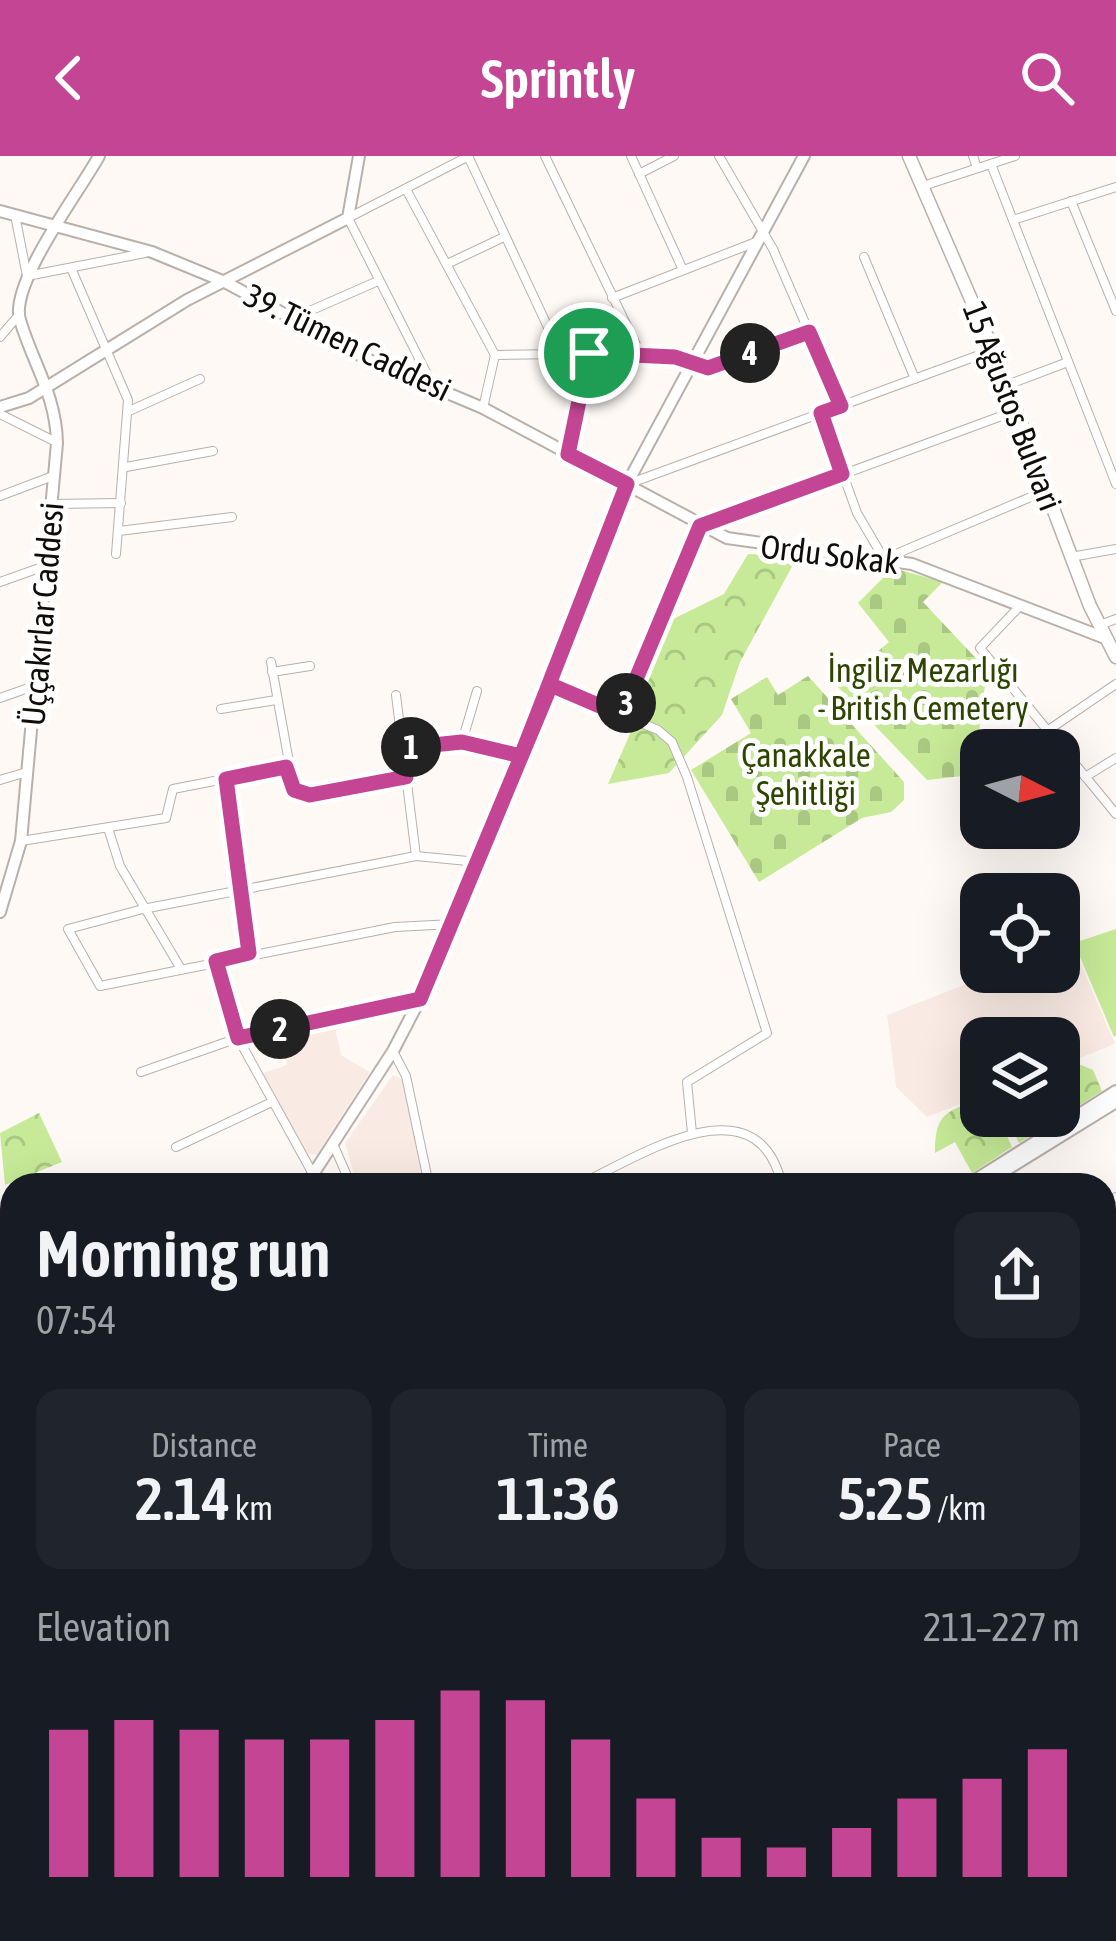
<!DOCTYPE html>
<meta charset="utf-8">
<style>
:root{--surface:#171b24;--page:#20242c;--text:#f1f3f6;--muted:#9ea1a6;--accent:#c34593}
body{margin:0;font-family:"Asap Condensed",sans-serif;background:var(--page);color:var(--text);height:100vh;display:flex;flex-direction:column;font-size:45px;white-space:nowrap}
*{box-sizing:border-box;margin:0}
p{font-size:39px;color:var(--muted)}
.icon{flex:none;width:66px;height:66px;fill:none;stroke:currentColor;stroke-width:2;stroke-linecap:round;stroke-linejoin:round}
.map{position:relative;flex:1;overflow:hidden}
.side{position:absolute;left:0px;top:1017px;width:1116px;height:768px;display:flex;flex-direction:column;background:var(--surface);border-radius:36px 36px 0 0;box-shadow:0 12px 48px #0002}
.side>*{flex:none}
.needle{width:78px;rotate:96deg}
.fabs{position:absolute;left:960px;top:573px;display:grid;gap:24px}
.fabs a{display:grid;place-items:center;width:120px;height:120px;border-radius:24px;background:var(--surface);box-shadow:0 12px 48px #0002;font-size:60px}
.pin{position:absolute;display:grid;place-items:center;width:102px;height:102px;color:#fff;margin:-51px;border:6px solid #fff;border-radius:50%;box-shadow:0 3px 12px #0007}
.km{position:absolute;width:60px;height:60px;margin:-30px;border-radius:50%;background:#222;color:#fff;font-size:33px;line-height:60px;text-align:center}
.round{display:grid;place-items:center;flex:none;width:126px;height:126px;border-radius:24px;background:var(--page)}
.summary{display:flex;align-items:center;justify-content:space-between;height:204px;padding:0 36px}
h1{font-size:66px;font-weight:600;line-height:90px}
.metrics{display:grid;grid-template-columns:repeat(3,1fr);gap:18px;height:204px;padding:12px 36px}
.metrics div{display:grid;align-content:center;border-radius:24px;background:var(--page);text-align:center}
.metrics b{font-size:60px;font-weight:600}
.metrics small{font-size:33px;font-weight:400}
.metrics p{font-size:33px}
.chart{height:336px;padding:24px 36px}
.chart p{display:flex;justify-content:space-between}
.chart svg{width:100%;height:216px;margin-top:12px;stroke:var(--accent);stroke-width:6}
header{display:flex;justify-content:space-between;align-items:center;height:156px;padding:0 36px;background:var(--accent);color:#fff;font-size:54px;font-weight:600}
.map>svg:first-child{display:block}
.built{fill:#f9ebe3}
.green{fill:#c6ea97}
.forest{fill:url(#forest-crowns)}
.cemetery{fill:url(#cemetery-stones)}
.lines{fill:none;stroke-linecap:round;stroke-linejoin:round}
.street-casing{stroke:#b9b0aa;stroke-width:10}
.secondary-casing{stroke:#b9b0aa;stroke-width:14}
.primary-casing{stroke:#b9b0aa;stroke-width:15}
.street{stroke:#fff;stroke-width:8}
.secondary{stroke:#fff;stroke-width:10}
.primary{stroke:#fff;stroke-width:12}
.route-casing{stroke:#fff;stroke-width:24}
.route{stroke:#c34593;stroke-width:15}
.labels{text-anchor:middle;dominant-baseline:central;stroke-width:10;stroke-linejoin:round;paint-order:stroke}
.street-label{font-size:33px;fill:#0f0c0a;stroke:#fff}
.park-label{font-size:33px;fill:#2e4500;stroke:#fff}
</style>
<header><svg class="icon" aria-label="back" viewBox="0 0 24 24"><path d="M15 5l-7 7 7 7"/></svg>Sprintly<svg class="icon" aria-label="search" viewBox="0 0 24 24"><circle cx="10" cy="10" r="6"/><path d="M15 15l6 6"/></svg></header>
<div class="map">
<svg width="1116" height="1785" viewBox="0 0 1116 1785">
<defs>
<pattern id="forest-crowns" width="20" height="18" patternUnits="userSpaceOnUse" patternTransform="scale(3)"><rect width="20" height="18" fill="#c6ea97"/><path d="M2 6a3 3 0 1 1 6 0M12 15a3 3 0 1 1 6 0" fill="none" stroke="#a9c881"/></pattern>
<pattern id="cemetery-stones" width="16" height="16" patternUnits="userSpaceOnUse" patternTransform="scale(3)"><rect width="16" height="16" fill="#c6ea97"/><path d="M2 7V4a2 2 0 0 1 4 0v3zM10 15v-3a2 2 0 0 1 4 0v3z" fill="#a9c881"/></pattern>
</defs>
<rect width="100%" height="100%" fill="#fff9f5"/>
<g class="built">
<path d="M1072 787 1115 888 1059 910V882H981V940L927 961 896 931 887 859 997 816H1059V792Z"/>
<path d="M334 867 341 899 370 916 317 998H306L263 917 287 909 280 879Z"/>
<path d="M393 919 402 923 422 1020 357 1029 345 987Z"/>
</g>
<path class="green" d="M1116 773V879L1114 881 1074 787Z"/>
<g class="forest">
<path d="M748 398 790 400 794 407 740 506 722 559 669 617 608 628 636 564 634 544 669 465 724 438Z"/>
<path d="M1081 909 1093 914 1102 935 1019 987 1006 960H1059V912Z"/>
<path d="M976 944 981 960H998L1012 991 972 1017 955 986 935 997C935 960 943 957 976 944Z"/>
<path d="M39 957 62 1006 5 1029 0 977Z"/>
</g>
<g class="cemetery">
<path d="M893 412 943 426 923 446 987 514 976 599 963 620 927 624 837 530 889 486 858 447Z"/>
<path d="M808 520 904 626V644L891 656 862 662 759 726 691 614 751 577 731 543 767 521 778 539Z"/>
</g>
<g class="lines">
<defs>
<g id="street">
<path d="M468 0 560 197"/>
<path d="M545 0 640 197"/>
<path d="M631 0 683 114"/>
<path d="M719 0 773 93 841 250"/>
<path d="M973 0 977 12"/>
<path d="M991 8 1116 328"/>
<path d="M639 18 674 0"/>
<path d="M923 30 1015 0"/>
<path d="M406 33 495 199"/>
<path d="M1071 45 1116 155"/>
<path d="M15 59 27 120 145 97"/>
<path d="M1013 64 1116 31"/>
<path d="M864 101 915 223"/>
<path d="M447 108 504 81"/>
<path d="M71 112 128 244 116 398"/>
<path d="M612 142 756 86"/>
<path d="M296 161 378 125"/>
<path d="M0 181 18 160"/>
<path d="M495 199 640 197 708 212 809 176"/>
<path d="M432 228 348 62 469 0"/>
<path d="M1007 229 1068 206"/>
<path d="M483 252 495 199"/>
<path d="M129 255 200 223"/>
<path d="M821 257 857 357 884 403 1045 335"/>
<path d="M0 258 56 286"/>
<path d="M569 298 589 197"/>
<path d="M126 311 213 295"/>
<path d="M628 328 993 194"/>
<path d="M0 340 53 320"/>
<path d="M52 348 121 347"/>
<path d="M119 375 232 361"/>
<path d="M1071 401 1116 393"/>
<path d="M0 426 45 410"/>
<path d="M1019 451 980 492 1116 658"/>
<path d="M1100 469 1116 463"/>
<path d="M271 506 294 634 310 639 407 621"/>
<path d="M272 516 310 510"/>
<path d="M551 529 658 574 672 586 687 621 767 877 687 926 692 977"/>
<path d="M396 539 416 700"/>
<path d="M0 542 34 530"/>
<path d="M221 553 276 544"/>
<path d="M621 559 700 371 1015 255"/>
<path d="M1047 575 1116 528"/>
<path d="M462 586 477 535"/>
<path d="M403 592 462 586 521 600"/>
<path d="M1085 621 1116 602"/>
<path d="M226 623 249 797"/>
<path d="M0 624 27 616"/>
<path d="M108 672 120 710 181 813"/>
<path d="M21 685 166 662 173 633 286 611"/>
<path d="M453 768 395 771 100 830 68 773 143 753 416 700 478 706"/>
<path d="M216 805 238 882 313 1018"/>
<path d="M393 895 406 920 429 1029"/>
<path d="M141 916 238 882 420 843"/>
<path d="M334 990 351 1029"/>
<path d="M176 991 272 946"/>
<path d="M578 1029C639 1001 757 921 782 1029"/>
<path d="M1105 1047 1116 1041"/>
<path d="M0 1138 12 1163"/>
<path d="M0 1238 12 1232"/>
<path d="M1104 1276 1114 1250"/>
<path d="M0 1380 12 1410"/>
<path d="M1104 1414 1116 1415"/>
<path d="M0 1460 12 1454"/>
<path d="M0 1502 12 1497"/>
<path d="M0 1504 12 1514"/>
<path d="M1104 1652H1116"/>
<path d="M0 1675 5 1671 2 1645 12 1580"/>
<path d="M0 1710 12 1703"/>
<path d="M0 1743 12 1750"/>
<path d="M87 1773 91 1785"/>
<path d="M155 1773 159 1785"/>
<path d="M272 1773 278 1785"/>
<path d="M389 1773 396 1785"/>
<path d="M500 1773 512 1785"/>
<path d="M645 1773 650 1785"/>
<path d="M764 1773V1785"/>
<path d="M162 1785 204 1773"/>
<path d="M436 1785 444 1773"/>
<path d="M846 1785 847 1773"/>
</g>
<g id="secondary">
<path d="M0 55 152 96 225 126 371 205 483 252 727 382 912 408 1105 482"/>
<path d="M0 251 29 242 187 144 348 62 359 0"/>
<path d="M0 756 21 685 57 287C56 239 33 208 20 164 9 128 80 35 99 0"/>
<path d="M306 1029 393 895 420 843 551 529 627 328 804 0"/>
<path d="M967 1029 1116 935"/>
<path d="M982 1029 1116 946"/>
<path d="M0 1332 12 1325"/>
<path d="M891 1773 933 1785"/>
<path d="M590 1785 626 1773"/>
</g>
<path id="primary" d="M909 0 993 194 1090 450 1116 501"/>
</defs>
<use href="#street" class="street-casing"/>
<use href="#secondary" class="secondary-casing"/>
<use href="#primary" class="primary-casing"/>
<use href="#street" class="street"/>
<use href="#secondary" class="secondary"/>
<use href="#primary" class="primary"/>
</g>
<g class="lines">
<defs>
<path id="route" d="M589 197 568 298 627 328 521 600 462 586 403 592 406 621 310 639 294 634 286 611 226 623 249 797 216 805 238 882 420 843 551 529 621 559 700 370 842 318 821 257 841 250 809 176 708 212 675 201 589 197"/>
</defs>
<use href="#route" class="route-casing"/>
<use href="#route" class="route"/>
</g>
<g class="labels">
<g class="street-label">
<text transform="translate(348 186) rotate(26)">39. Tümen Caddesi</text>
<text transform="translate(1013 250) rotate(69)">15 Ağustos Bulvari</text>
<text transform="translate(830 398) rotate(7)">Ordu Sokak</text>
<text transform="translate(42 458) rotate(-85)">Üççakırlar Caddesi</text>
</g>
<g class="park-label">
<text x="923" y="514">İngiliz Mezarlığı<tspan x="923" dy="38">- British Cemetery</tspan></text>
<text x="806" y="599">Çanakkale<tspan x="806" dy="38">Şehitliği</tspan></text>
</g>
</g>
</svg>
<div class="fabs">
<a><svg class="needle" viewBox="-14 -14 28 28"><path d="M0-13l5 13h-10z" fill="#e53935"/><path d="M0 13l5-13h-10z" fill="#9ea1a6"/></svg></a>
<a><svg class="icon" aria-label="locate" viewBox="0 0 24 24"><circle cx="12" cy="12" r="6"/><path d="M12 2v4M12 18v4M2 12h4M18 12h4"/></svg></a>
<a><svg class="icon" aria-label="layers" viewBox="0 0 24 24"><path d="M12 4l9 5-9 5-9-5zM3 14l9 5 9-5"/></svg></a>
</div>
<div class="pin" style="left:589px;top:197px;background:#1e9e55"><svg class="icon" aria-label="arrive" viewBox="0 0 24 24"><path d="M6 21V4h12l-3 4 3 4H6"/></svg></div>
<b class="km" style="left:411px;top:591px">1</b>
<b class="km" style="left:280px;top:873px">2</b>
<b class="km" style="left:626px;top:547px">3</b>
<b class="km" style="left:750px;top:197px">4</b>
<section class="side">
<div class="summary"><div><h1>Morning run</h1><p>07:54</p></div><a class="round"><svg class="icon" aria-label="share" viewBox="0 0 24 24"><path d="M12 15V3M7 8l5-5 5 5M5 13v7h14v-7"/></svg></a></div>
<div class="metrics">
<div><p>Distance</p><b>2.14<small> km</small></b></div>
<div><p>Time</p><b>11:36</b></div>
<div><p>Pace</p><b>5:25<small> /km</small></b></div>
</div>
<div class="chart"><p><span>Elevation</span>211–227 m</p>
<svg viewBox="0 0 160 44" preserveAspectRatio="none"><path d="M5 44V14M15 44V12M25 44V14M35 44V16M45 44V16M55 44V12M65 44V6M75 44V8M85 44V16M95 44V28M105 44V36M115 44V38M125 44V34M135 44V28M145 44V24M155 44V18"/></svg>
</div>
</section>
</div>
